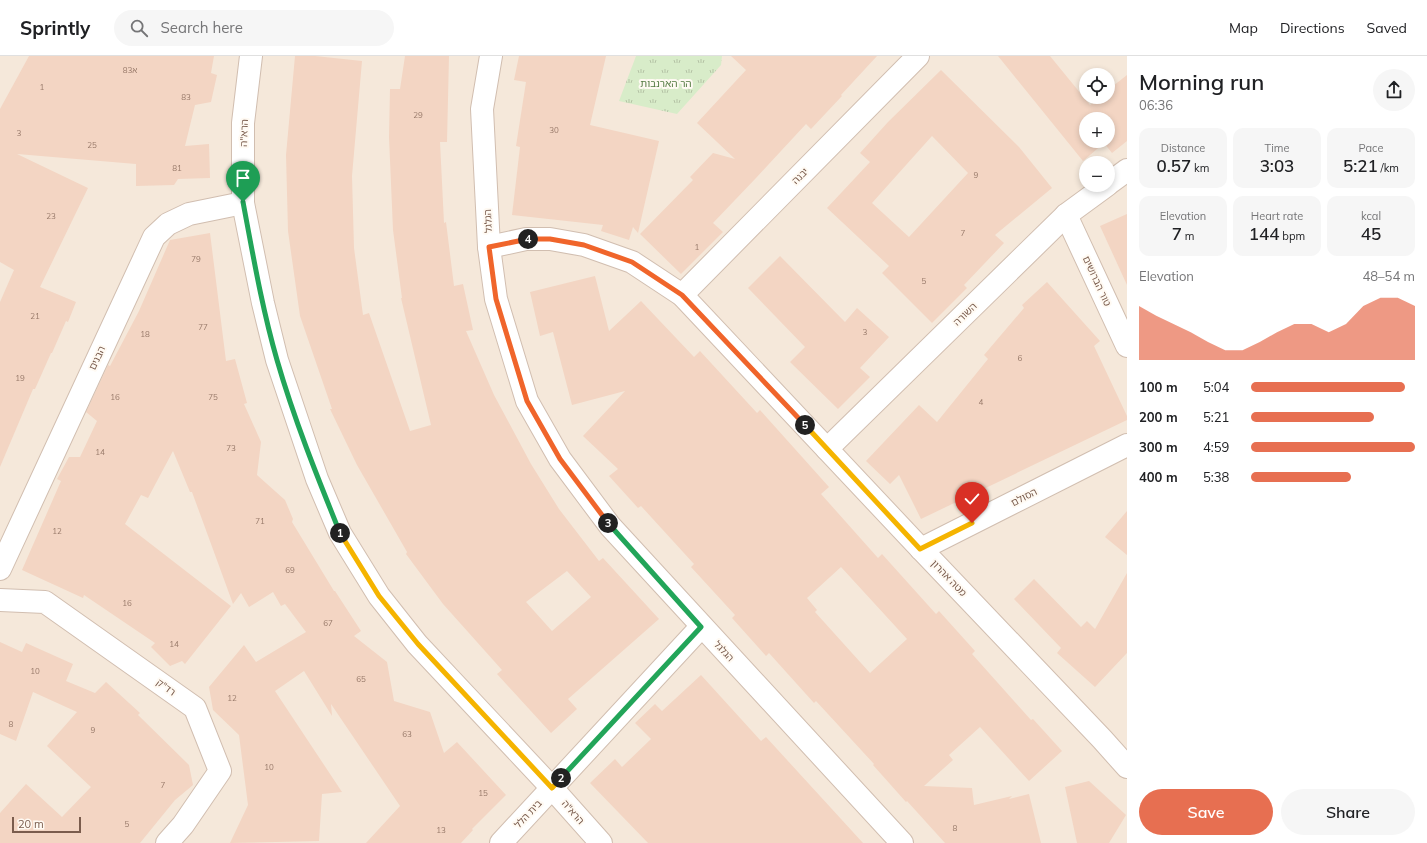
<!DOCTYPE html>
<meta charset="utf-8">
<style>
:root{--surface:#fff;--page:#f6f6f6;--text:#202124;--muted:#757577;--line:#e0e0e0;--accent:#e76f51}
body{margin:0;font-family:Mulish,"Noto Sans Hebrew",sans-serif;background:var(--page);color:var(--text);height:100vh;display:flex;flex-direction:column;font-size:15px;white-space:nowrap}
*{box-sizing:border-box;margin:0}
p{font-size:13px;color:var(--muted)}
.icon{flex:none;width:22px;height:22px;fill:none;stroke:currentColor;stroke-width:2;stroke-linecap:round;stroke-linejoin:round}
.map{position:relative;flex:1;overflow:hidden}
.sheet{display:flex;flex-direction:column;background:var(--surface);width:300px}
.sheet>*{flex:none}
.controls{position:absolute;left:1079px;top:12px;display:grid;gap:8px}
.controls a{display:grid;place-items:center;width:36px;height:36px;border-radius:50%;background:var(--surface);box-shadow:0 2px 6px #0003;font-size:20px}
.scale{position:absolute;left:12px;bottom:10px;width:69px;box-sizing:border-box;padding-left:4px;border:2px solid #7a5c4d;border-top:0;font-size:11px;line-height:14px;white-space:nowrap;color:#7a5c4d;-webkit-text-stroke:3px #fffaf3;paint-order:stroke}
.pin{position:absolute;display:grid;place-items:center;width:34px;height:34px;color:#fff;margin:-41px -17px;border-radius:50% 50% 50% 0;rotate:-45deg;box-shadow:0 0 4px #0007}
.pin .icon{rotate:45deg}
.km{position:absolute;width:20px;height:20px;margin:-10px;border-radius:50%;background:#222;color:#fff;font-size:11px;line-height:20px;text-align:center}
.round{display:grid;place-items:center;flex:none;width:42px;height:42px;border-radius:21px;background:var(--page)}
.headline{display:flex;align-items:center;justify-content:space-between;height:68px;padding:0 12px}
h1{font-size:22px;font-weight:600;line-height:30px}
.metrics{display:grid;grid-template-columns:repeat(3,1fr);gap:6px;height:68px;padding:4px 12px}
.metrics div{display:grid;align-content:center;border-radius:10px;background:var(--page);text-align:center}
.metrics b{font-size:17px;font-weight:600}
.metrics small{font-size:11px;font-weight:400}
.metrics p{font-size:11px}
.chart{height:112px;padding:8px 12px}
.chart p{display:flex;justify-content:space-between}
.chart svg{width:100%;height:72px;margin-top:4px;fill:var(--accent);opacity:.7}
.button{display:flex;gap:8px;margin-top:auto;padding:8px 12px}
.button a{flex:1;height:46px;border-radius:24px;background:var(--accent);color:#fff;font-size:16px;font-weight:600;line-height:46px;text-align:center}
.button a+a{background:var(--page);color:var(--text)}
ul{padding:0 12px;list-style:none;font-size:13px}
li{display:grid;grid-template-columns:64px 48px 1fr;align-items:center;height:30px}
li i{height:10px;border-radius:5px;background:var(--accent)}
header{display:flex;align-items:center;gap:24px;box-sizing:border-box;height:56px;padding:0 20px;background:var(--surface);border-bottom:1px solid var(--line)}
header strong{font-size:19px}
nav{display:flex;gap:22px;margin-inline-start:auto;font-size:14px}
.search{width:280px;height:36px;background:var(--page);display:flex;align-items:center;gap:10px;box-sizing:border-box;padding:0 14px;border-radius:22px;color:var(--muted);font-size:15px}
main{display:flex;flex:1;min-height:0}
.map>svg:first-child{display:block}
.residential{fill:#f5e8da;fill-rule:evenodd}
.grass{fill:url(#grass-tufts)}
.building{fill:#f3d5c3;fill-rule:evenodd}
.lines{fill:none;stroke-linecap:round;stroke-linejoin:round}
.minor-casing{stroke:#d1beb0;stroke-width:24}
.tertiary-casing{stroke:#d1beb0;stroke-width:24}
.minor{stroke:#fff;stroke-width:22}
.tertiary{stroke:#fff;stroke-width:22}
.split-1-casing{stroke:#fff;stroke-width:8}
.split-2-casing{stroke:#fff;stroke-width:8}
.split-3-casing{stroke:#fff;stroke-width:8}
.split-4-casing{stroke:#fff;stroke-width:8}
.split-5-casing{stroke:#fff;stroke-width:8}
.split-6-casing{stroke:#fff;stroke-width:8}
.split-1{stroke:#22a559;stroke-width:5}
.split-2{stroke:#f5b400;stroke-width:5}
.split-3{stroke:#22a559;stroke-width:5}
.split-4{stroke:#f0652b;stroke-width:5}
.split-5{stroke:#f0652b;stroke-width:5}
.split-6{stroke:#f5b400;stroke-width:5}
.labels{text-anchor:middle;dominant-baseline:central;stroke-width:4;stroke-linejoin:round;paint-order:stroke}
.number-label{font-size:8px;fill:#987a6a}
.park-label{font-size:10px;fill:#537a41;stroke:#fffaf3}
.street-label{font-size:10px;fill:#7a5c4d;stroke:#fffaf3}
</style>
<header>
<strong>Sprintly</strong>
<div class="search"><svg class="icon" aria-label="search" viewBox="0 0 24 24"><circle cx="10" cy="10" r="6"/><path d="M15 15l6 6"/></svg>Search here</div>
<nav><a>Map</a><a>Directions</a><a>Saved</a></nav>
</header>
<main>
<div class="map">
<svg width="1127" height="787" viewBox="0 0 1127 787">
<defs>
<pattern id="grass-tufts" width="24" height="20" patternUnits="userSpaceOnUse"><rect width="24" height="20" fill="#d8ecc9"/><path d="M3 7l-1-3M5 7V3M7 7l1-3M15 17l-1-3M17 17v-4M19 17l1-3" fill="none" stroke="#b4c2a5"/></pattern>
</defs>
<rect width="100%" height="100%" fill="#fdf6ec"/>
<path class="residential" d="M0 0H1127V787H0ZM1086 19H1108V41H1086ZM1086 63H1108V85H1086ZM1086 107H1108V129H1086Z"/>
<path class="grass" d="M636 0H722L721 9 677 58 619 45Z"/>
<g class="building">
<path d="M29 0H214L211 17 217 19 211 46 195 49 185 90 209 88 210 122 178 123 174 129 136 130V108L17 98 88 132 40 231 76 246 68 266 66 265 52 297H51L35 333H33L0 411V246L14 214 0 206V53Z"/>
<path d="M295 0H315L362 5 352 120 354 192 363 259 369 257 410 375 431 369 401 242H402L393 174 389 81 390 33H400L405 0H449L447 86H440L444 167 446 166 454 230 463 228 473 274 466 275 494 339 531 408 559 453 599 505 603 502 659 563 568 643 577 653 551 677 497 618 502 614 443 548 406 498 407 496 357 409 330 353H332L300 260 288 175 286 99ZM567 515 591 541 552 575 526 546Z"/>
<path d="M519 0H606L590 69 659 85 638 177 633 171 629 184 601 175 603 169 512 159 520 91 516 90 526 26 514 24Z"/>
<path d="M731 0H877L841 39 842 40 811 73 806 68 756 122 713 167 723 176 681 218 640 178 693 124 690 121 713 97 735 103 697 67 746 14Z"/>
<path d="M998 0H1050L1090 49 1100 41H1108V34L1127 19V85L1112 97 1104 87 1083 105ZM1086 63H1108V85H1086Z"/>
<path d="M941 14 1019 91 1052 132 995 179 1004 187 964 229 967 232 932 267 882 217 889 210 827 152 870 106 860 97 888 66ZM932 80 968 117 909 181 872 147Z"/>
<path d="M1127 158V229L1100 170Z"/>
<path d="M210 177 226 305 235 303 247 347 244 348 261 386 257 419 285 444 293 463 292 466 334 535H335L361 575 354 580 387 606 394 645 430 656 444 697 457 686 506 739 472 773 473 774 461 787H366L400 750 331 648 332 660 304 615 275 635 342 736 322 738 319 785 230 787 248 749 239 679 213 654 209 631 244 589 256 606 306 576 285 548 281 550 273 536 249 551 241 537 233 548 192 436H190L173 395 148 442 141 439 125 468 231 550 185 608 182 605 170 610 151 591 155 587 84 539 83 542 22 514 61 425 57 423 69 401H80L97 365 86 356 108 309 110 310 139 255 170 184Z"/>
<path d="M780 200 845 266 857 252 889 281 860 312 870 321 838 353 790 306 805 291 748 232Z"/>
<path d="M595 220 609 275 641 245 694 301 700 295 757 357 760 354 829 431 821 438 878 502 882 498 936 558 939 555 975 595 972 598 1031 664 1033 663 1062 695 1029 725 980 671 949 699 953 704 924 730 972 732 974 749 1012 740 1009 743 1029 738 1041 787H945L907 745 906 746 873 709 874 708 816 645 814 647 769 597 766 600 732 562 735 559 691 511 694 508 641 450 638 452 609 420 618 413 583 380 625 335 572 349 553 276 540 280 530 236ZM841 511 907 583 870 617 815 556 817 554 807 542Z"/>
<path d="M1047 226 1100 285 1094 290 1127 360V364L921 463 899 419 890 428 866 405 919 349 937 366 988 303 984 299 1024 252 1022 249Z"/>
<path d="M1127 455V499L1105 481Z"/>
<path d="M1127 517V597L1095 631 1057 597 1061 592 1014 543 1034 523 1081 571 1087 565 1095 573Z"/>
<path d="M0 586 22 596 26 587 73 608 66 625 95 637 106 626 140 657 138 659 189 709 193 729 175 744 140 787H0V757L26 728 62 761 91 731 47 690 77 656 33 636 16 685 0 678Z"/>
<path d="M701 619 761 685 766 681 863 787H648L590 727 615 703 622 711 651 683 635 667 655 648 662 655Z"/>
<path d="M1089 725 1126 759 1109 787H1077L1065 731Z"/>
</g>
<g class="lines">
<defs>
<g id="minor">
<path d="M491 0 482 53 489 191 496 243 527 345 560 403 610 470 902 787"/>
<path d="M1108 128 1127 114"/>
<path d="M1066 159 1127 290"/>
<path d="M489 191 526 183H550L584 189 632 206 682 239 921 493 1102 683 1127 711"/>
<path d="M682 239 918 0"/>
<path d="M827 393 1066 159 1107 129"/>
<path d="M921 493 1127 389"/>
<path d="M0 513 154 181 168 168 189 158 243 147"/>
<path d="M0 544 45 546 195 652 220 715 183 769 167 787"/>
<path d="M501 787 701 571"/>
</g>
<path id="tertiary" d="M251 0 243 67V147L263 247 277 304 317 423 340 477 379 540 417 588 552 732 601 787"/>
</defs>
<use href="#minor" class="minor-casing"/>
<use href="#tertiary" class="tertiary-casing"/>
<use href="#minor" class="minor"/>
<use href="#tertiary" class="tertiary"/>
</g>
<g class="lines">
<defs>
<path id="split-1" d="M243 146C253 199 262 252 277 304 294 363 317 420 340 477"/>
<path id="split-2" d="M340 477 379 540 418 588 552 732 561 722"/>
<path id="split-3" d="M561 722 701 571 608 467"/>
<path id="split-4" d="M528 183 489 191 496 243 527 345 560 403 608 467"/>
<path id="split-5" d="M528 183H550L584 189 632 206 682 239 805 369"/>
<path id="split-6" d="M805 369 920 493 972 467"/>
</defs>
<use href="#split-1" class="split-1-casing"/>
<use href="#split-2" class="split-2-casing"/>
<use href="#split-3" class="split-3-casing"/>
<use href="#split-4" class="split-4-casing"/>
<use href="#split-5" class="split-5-casing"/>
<use href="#split-6" class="split-6-casing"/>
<use href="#split-1" class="split-1"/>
<use href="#split-2" class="split-2"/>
<use href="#split-3" class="split-3"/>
<use href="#split-4" class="split-4"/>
<use href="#split-5" class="split-5"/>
<use href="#split-6" class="split-6"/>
</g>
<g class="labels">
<g class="number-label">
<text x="130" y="14">83א</text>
<text x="42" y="31">1</text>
<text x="186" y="41">83</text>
<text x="418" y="59">29</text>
<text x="554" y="74">30</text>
<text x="19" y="77">3</text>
<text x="92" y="89">25</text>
<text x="177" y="112">81</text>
<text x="976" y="119">9</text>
<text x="51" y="160">23</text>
<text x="963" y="177">7</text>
<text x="697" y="191">1</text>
<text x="196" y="203">79</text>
<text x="924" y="225">5</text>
<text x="35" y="260">21</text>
<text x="203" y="271">77</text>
<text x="865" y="276">3</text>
<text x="145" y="278">18</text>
<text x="1020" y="302">6</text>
<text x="20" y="322">19</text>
<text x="115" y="341">16</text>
<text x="213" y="341">75</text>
<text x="981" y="346">4</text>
<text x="231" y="392">73</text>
<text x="100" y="396">14</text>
<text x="260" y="465">71</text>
<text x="57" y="475">12</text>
<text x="290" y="514">69</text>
<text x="127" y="547">16</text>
<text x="328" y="567">67</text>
<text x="174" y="588">14</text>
<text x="35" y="615">10</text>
<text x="361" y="623">65</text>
<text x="232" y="642">12</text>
<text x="11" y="668">8</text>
<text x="93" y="674">9</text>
<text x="407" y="678">63</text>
<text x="269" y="711">10</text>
<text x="163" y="729">7</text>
<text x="483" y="737">15</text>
<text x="127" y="768">5</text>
<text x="955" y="772">8</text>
<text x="441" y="774">13</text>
</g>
<g class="park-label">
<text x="666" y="27">הר הארנבות</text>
</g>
<g class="street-label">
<text transform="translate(244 77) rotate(-88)">הרא"ה</text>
<text transform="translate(800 120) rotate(-45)">יבנה</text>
<text transform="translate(488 165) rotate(-93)">הגלגל</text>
<text transform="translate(1097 225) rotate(65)">טור הברושים</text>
<text transform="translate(965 258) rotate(-44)">השורה</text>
<text transform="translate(97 302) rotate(-65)">הבנים</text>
<text transform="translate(1024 441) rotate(-27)">הסולם</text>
<text transform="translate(949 522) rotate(46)">מטה אהרון</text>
<text transform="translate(724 595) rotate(47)">הגלגל</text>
<text transform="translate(166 631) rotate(36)">רד"ק</text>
<text transform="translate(573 756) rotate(49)">הרא"ה</text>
<text transform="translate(528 758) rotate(-47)">בית הלל</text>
</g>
</g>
</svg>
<div class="controls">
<a><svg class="icon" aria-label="locate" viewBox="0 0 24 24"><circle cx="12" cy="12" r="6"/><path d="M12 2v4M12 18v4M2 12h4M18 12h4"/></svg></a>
<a>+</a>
<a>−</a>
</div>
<div class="scale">20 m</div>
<div class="pin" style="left:243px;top:146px;background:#1e9e55"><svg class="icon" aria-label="arrive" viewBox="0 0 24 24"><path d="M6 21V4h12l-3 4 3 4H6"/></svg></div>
<div class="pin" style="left:972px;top:467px;background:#d93025"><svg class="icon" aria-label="check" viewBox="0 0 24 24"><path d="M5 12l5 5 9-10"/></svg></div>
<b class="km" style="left:340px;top:477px">1</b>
<b class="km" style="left:561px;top:722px">2</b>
<b class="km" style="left:608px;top:467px">3</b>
<b class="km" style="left:528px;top:183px">4</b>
<b class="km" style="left:805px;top:369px">5</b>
</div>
<section class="sheet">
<div class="headline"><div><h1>Morning run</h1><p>06:36</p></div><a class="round"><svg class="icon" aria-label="share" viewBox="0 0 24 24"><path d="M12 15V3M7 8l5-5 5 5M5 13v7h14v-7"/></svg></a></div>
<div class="metrics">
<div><p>Distance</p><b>0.57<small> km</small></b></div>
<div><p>Time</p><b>3:03</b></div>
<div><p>Pace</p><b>5:21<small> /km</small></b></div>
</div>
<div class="metrics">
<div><p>Elevation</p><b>7<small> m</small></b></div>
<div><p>Heart rate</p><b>144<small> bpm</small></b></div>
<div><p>kcal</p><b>45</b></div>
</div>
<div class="chart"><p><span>Elevation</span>48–54 m</p>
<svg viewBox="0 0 160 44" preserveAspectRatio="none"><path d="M0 44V11L10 17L20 22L30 27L40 33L50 38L60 38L70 33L80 27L90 22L100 22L110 27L120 22L130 11L140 6L150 6L160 11V44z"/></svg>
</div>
<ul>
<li><b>100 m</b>5:04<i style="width:94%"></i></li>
<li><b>200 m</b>5:21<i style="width:75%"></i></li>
<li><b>300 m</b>4:59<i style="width:100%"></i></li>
<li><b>400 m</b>5:38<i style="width:61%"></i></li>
</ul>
<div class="button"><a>Save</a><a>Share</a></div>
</section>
</main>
